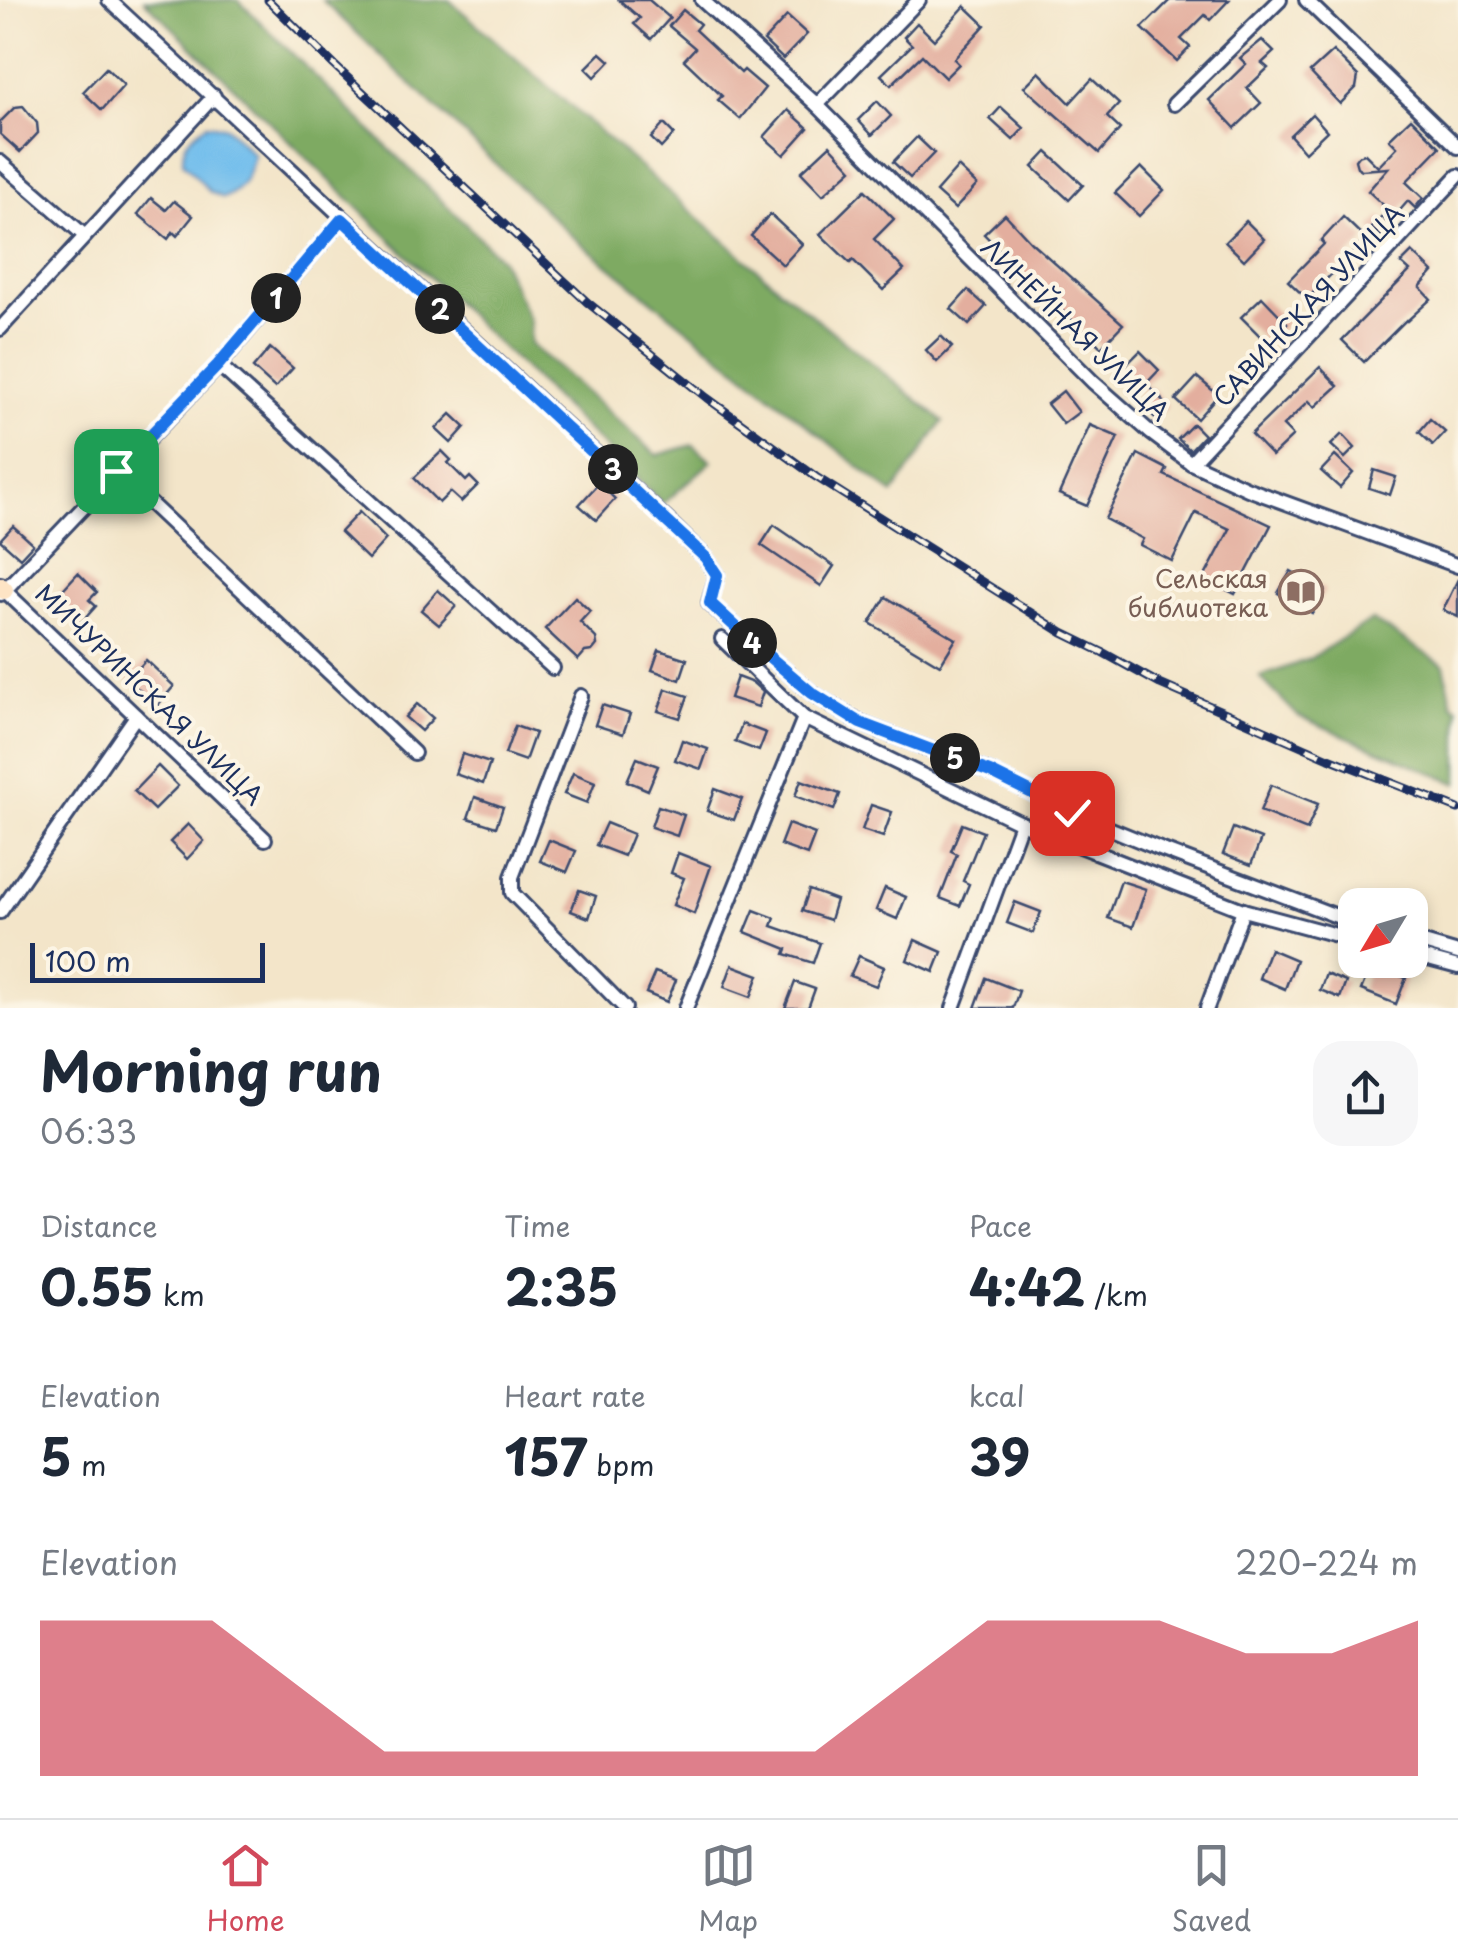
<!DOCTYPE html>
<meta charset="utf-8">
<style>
:root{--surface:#fff;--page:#f6f6f7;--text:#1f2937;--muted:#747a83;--line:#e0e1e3;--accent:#d1495b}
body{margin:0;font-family:"Playpen Sans",sans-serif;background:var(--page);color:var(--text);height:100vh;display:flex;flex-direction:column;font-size:38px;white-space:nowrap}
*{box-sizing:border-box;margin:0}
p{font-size:32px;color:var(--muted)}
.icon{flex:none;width:55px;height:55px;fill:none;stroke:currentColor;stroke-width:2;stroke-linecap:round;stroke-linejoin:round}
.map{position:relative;height:1008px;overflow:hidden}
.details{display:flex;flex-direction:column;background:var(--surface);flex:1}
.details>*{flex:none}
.needle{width:65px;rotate:232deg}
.fabs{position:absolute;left:1338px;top:888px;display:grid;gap:20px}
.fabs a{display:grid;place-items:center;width:90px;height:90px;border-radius:20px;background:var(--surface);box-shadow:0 5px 15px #0003;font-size:50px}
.scale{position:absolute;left:30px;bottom:25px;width:235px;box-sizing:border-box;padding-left:10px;border:5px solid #1b2f5e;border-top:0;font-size:28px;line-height:35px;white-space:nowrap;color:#1b2f5e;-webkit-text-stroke:8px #fcf5e5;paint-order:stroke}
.pin{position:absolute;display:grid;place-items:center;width:85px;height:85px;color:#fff;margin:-42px;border-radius:20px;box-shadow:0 5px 15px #0006}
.km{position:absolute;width:50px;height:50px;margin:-25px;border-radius:50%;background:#222;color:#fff;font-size:28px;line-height:50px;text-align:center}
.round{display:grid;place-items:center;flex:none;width:105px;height:105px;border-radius:30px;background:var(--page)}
.headline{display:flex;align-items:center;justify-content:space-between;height:170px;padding:0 40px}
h1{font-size:55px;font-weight:700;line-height:75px}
.metrics{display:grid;grid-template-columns:repeat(3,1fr);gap:15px;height:170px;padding:10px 40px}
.metrics div{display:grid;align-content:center}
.metrics b{font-size:50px;font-weight:700}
.metrics small{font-size:28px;font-weight:400}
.metrics p{font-size:28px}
.chart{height:280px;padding:20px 40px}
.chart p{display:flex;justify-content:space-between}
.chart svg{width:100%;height:180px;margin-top:10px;fill:var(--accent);opacity:.7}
.tabs{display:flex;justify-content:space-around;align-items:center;height:140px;border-top:2px solid var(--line);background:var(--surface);font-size:28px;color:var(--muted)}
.tabs a{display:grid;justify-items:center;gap:5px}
.tabs .selected{color:var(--accent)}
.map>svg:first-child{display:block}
.forest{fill:#7eaa62;stroke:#4c6c60;stroke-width:2.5}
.water{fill:#72beec;stroke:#4676a5;stroke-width:2.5}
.building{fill:#e3ae9e}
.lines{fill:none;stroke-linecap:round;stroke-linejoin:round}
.street-casing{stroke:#3b4a6e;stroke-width:18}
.secondary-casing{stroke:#3b4a6e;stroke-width:22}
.street{stroke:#fff;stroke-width:12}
.secondary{stroke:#fee4c5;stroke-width:18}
.rail-casing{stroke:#1b2f5e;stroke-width:9}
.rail{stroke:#fcf5e5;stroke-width:5;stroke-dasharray:15;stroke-linecap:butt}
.route-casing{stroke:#fff;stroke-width:20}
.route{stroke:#1a73e8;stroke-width:12}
.labels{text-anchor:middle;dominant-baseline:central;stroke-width:8;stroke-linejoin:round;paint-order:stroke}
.street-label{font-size:25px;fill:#1b2f5e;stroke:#fcf5e5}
.education-label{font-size:25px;fill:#785e54;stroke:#fcf5e5;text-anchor:end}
</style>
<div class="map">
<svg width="1458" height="1008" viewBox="0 0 1458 1008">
<rect width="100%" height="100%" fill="#fcf5e5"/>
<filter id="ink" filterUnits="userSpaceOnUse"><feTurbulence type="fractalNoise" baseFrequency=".01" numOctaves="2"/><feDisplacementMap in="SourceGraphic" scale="20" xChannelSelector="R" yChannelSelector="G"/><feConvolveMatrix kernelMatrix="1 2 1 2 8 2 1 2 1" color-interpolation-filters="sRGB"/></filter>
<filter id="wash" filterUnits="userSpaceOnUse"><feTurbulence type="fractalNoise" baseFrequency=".0048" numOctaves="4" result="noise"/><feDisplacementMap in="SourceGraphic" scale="40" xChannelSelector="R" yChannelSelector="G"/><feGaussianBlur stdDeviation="2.25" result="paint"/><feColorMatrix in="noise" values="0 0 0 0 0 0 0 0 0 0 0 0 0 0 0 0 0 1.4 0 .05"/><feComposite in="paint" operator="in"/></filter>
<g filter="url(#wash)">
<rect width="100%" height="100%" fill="#f3e5c9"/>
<g class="forest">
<path d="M144 0H238L501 259 530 321V344L657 455 693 445 712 461 663 504Z"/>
<path d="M322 0H449L781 290 943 421 893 494 572 236Z"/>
<path d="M1372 620 1444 665 1453 705 1458 707V784L1298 716 1260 677 1309 659Z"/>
</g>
<path class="water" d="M207 124 226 127 254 155C249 174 244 190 223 198L210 192 183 162C182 141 191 136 207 124Z"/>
<g id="blocks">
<g class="building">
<path d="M619 0H649L670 18 651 39 634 24 640 18Z"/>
<path d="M1170 0H1229L1210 20 1205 15 1181 39 1190 47 1177 61 1142 28Z"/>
<path d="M965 6 985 25 954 59 959 64 945 78 922 55 891 85 881 75 912 45 904 37 917 23 934 40Z"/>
<path d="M683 10 700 24 695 30 741 73 744 70 765 88 740 119 718 100 722 96 684 60 695 48 669 26Z"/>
<path d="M787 16 807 34 783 59 764 41Z"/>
<path d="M1262 40 1274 52 1262 63 1268 68 1247 88 1261 103 1235 128 1209 100 1246 64 1240 58Z"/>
<path d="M1333 51 1358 76 1356 88 1340 104 1310 72Z"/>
<path d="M601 53 610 61 595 77 586 68Z"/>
<path d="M106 68 124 85 102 110 83 92Z"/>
<path d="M1039 72 1070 103 1092 79 1119 104 1107 117 1120 129 1099 153 1024 87Z"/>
<path d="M877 101 891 116 872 135 858 120Z"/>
<path d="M23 106 37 123 38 133 20 152 0 134V122L15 107Z"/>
<path d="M1001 107 1024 128 1013 140 990 119Z"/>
<path d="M788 110 808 128 784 155 764 137Z"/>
<path d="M1312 114 1327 131 1305 152 1290 135Z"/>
<path d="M1411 118 1440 147 1406 182 1423 198 1415 208 1408 201 1395 216 1368 191 1388 168 1362 170 1357 167 1355 160 1358 156 1365 154 1378 167 1397 147 1389 139Z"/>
<path d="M664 124 674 134 661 148 651 138Z"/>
<path d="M917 137 934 153 910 178 893 162Z"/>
<path d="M830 145 852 169 823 195 801 172Z"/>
<path d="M1047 152 1083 185 1069 200 1033 167Z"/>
<path d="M958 167 977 185 955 209 936 192Z"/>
<path d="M1141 167 1164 190 1139 216 1115 193Z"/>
<path d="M865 190 894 219 874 239 904 270 883 290 853 260 850 263 820 234Z"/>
<path d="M151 198 166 210 174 201 193 216 177 236 173 232 168 239 138 214Z"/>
<path d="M770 214 802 244 783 265 751 236Z"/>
<path d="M1005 214 1031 242 1123 324 1101 347 1026 277 984 234Z"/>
<path d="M1343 217 1366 239 1307 299 1288 281 1324 244 1321 241Z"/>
<path d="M1381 217 1395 229 1385 240 1371 228Z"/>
<path d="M1246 221 1264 239 1244 260 1225 242Z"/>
<path d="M1412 252 1433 272 1420 287 1431 299 1407 321 1406 320 1364 362 1342 340 1410 271 1401 263Z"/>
<path d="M968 290 986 306 969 325 951 309Z"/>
<path d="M1262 297 1287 323 1267 343 1241 317Z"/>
<path d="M941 336 952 347 937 362 926 350Z"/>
<path d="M270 348 293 368 275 388 253 368Z"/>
<path d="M1140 351 1159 370 1142 388 1122 369Z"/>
<path d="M1320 367 1338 386 1315 407 1309 401 1283 426 1293 436 1272 456 1251 434Z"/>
<path d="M1197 377 1218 395 1197 419 1176 400Z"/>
<path d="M1149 386 1168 406 1155 418 1137 397Z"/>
<path d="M1063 391 1079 412 1063 424 1047 404Z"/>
<path d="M451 414 465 427 451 443 436 429Z"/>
<path d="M1430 419 1445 432 1433 445 1419 432Z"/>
<path d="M1193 424 1204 435 1190 450 1178 439Z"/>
<path d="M1090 425 1118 437 1087 506 1059 494Z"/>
<path d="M1342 434 1355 448 1345 458 1331 445Z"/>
<path d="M442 451 451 460 448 463 466 481 470 477 478 485 461 502 450 492 439 503 414 478Z"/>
<path d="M1138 454 1167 469 1164 475 1271 525 1235 594 1204 578 1230 529 1196 513 1172 561 1140 545 1143 539 1105 519Z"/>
<path d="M1335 456 1353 473 1340 488 1321 471Z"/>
<path d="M1374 470 1396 477 1390 495 1369 488Z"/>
<path d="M599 483 615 499 596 520 579 505Z"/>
<path d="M359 512 386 539 368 559 340 532Z"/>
<path d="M774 525 834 566 821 586 761 545Z"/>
<path d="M13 526 33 544 20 558 0 540Z"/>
<path d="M1291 571 1325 590 1312 613 1278 593Z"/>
<path d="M78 573 97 592 89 600 96 606 80 624 54 599Z"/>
<path d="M1458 579V617L1443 610Z"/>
<path d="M438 590 456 606 439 625 421 610Z"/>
<path d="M575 597 590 611 580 622 596 638 597 645 592 651 585 652 578 660 545 629Z"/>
<path d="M886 597 956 639 940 665 870 623Z"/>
<path d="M659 650 687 659 680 680 652 670Z"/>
<path d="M146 660 174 686 157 706 128 680Z"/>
<path d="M737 677 753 683 763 692 758 707 730 698Z"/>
<path d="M666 689 688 696 680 718 658 711Z"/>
<path d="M417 704 433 718 421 731 405 717Z"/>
<path d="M602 705 630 714 623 734 595 725Z"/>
<path d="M742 724 766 733 759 751 735 742Z"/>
<path d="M515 726 535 733 525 761 505 754Z"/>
<path d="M682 740 708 749 701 769 675 760Z"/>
<path d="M462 754 490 763 483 784 455 774Z"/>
<path d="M637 758 658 766 648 790 627 781Z"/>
<path d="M158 766 178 786 154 810 134 791Z"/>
<path d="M573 773 595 782 587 803 564 794Z"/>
<path d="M801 780 840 794 834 810 795 796Z"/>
<path d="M1271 785 1318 804 1307 830 1260 811Z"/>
<path d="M715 789 742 799 734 820 707 811Z"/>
<path d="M475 797 503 807 496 827 468 818Z"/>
<path d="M871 805 892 812 883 837 862 830Z"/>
<path d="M658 806 684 815 677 836 651 827Z"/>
<path d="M606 823 633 834 624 856 596 845Z"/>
<path d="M188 824 204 841 187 859 170 842Z"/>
<path d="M788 824 815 834 807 855 780 845Z"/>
<path d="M962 824 983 832 963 881 969 884 960 906 940 898 957 854 951 851Z"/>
<path d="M1233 828 1261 839 1251 865 1223 854Z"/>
<path d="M549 840 576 851 567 872 540 861Z"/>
<path d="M678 853 711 866 694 914 673 905 684 878 671 873Z"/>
<path d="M1121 881 1146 889 1133 927 1108 918Z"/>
<path d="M885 888 906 897 897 919 876 910Z"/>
<path d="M579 890 596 896 589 918 571 911Z"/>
<path d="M809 890 836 900 830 920 802 911Z"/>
<path d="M1015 902 1041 912 1033 933 1007 923Z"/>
<path d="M754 910 775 918 772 926 820 943 813 963 785 954 787 949 745 932Z"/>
<path d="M915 940 942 952 934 972 907 960Z"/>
<path d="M1270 949 1296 960 1285 989 1259 978Z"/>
<path d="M859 956 884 967 876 986 850 976Z"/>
<path d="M732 965 759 975 751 997 724 987Z"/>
<path d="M1371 965 1406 978 1396 1004 1361 990Z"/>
<path d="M655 972 676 980 667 1002 646 993Z"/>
<path d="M1326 974 1346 982 1340 998 1320 990Z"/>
<path d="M986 978 1019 991 1013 1008H975Z"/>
<path d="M795 982 815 989 808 1008H785Z"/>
</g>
</g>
</g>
<g filter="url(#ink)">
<use href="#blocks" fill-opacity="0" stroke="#3b4a6e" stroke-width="2.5"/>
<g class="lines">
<defs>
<g id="street">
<path d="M109 0 665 518 705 557 717 575 709 603 752 642 812 693 860 723 990 772 1072 813 1160 849 1355 923"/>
<path d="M702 0 817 105 1093 382 1151 433 1191 463 1248 489 1458 566"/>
<path d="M1306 0 1458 147"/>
<path d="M1174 104 1280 0"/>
<path d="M817 105 919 0"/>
<path d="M0 162 85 236"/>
<path d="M0 329 214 96"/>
<path d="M219 365 553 668"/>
<path d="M1191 463 1458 176"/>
<path d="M116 471 414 753"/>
<path d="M4 590 265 839"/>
<path d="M1 594 219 365 342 219"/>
<path d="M722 639 804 718 1021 823 1243 910 1355 940"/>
<path d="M581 696 512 877V893L625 1008"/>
<path d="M0 912 136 716"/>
<path d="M1410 939 1458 953"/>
<path d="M1410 954 1458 967"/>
<path d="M686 1008 804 718"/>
<path d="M953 1008 1021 823"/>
<path d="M1207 1008 1243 910"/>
</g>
<path id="secondary" d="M0 586 4 590"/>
</defs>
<use href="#street" class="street-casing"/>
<use href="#secondary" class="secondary-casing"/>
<use href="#street" class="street"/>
<use href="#secondary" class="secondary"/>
<defs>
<path id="rail" d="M268 0 334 65 587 302 707 398 816 477 1063 633 1102 652 1160 684 1329 758 1458 809"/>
</defs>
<use href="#rail" class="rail-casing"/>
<use href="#rail" class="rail"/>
</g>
</g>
<g class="lines" filter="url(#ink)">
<defs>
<path id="route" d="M116 471 218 365 342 219 705 557 717 575 710 603 752 642 812 693 860 723 990 772 1072 813"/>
</defs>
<use href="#route" class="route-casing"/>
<use href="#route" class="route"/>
</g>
<defs>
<symbol id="library-ring" viewBox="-11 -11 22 22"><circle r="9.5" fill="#fcf5e5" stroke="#8d6e63" stroke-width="1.5"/><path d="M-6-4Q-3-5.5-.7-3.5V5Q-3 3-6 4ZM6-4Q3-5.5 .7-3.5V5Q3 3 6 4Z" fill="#8d6e63"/></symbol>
</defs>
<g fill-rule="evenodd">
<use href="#library-ring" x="1276" y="567" width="50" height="50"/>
</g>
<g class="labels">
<g class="street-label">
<text transform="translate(1308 305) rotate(-47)">САВИНСКАЯ УЛИЦА</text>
<text transform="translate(1076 329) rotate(44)">ЛИНЕЙНАЯ УЛИЦА</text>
<text transform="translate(150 694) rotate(44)">МИЧУРИНСКАЯ УЛИЦА</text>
</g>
<g class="education-label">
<text x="1268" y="578">Сельская<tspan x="1268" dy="29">библиотека</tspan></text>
</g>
</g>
</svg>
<div class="fabs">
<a><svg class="needle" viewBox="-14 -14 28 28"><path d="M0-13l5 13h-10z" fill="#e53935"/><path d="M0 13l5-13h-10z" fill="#747a83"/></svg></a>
</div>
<div class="scale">100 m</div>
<div class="pin" style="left:116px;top:471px;background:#1e9e55"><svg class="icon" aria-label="arrive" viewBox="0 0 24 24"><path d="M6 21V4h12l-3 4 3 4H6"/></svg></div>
<div class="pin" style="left:1072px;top:813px;background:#d93025"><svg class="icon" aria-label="check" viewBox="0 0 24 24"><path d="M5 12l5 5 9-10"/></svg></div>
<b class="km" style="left:276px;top:298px">1</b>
<b class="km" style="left:440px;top:309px">2</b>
<b class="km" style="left:613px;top:469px">3</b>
<b class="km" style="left:752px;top:643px">4</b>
<b class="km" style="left:955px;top:758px">5</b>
</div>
<section class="details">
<div class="headline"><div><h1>Morning run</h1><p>06:33</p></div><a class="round"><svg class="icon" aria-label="share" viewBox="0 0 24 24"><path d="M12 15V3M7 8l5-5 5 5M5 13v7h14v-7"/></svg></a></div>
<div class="metrics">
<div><p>Distance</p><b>0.55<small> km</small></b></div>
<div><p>Time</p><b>2:35</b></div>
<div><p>Pace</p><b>4:42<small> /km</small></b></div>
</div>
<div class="metrics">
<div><p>Elevation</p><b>5<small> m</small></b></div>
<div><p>Heart rate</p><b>157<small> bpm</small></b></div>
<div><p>kcal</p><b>39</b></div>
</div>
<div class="chart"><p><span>Elevation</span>220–224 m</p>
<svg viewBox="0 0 160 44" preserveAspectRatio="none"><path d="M0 44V6L10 6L20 6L30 22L40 38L50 38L60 38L70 38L80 38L90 38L100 22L110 6L120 6L130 6L140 14L150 14L160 6V44z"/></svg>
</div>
</section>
<nav class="tabs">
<a class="selected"><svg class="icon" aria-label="home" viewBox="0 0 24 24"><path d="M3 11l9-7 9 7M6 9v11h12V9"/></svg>Home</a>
<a><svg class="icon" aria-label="map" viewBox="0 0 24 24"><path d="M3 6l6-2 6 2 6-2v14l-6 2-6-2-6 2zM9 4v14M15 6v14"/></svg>Map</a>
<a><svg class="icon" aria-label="saved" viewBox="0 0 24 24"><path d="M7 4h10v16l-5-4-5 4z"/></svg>Saved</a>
</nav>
